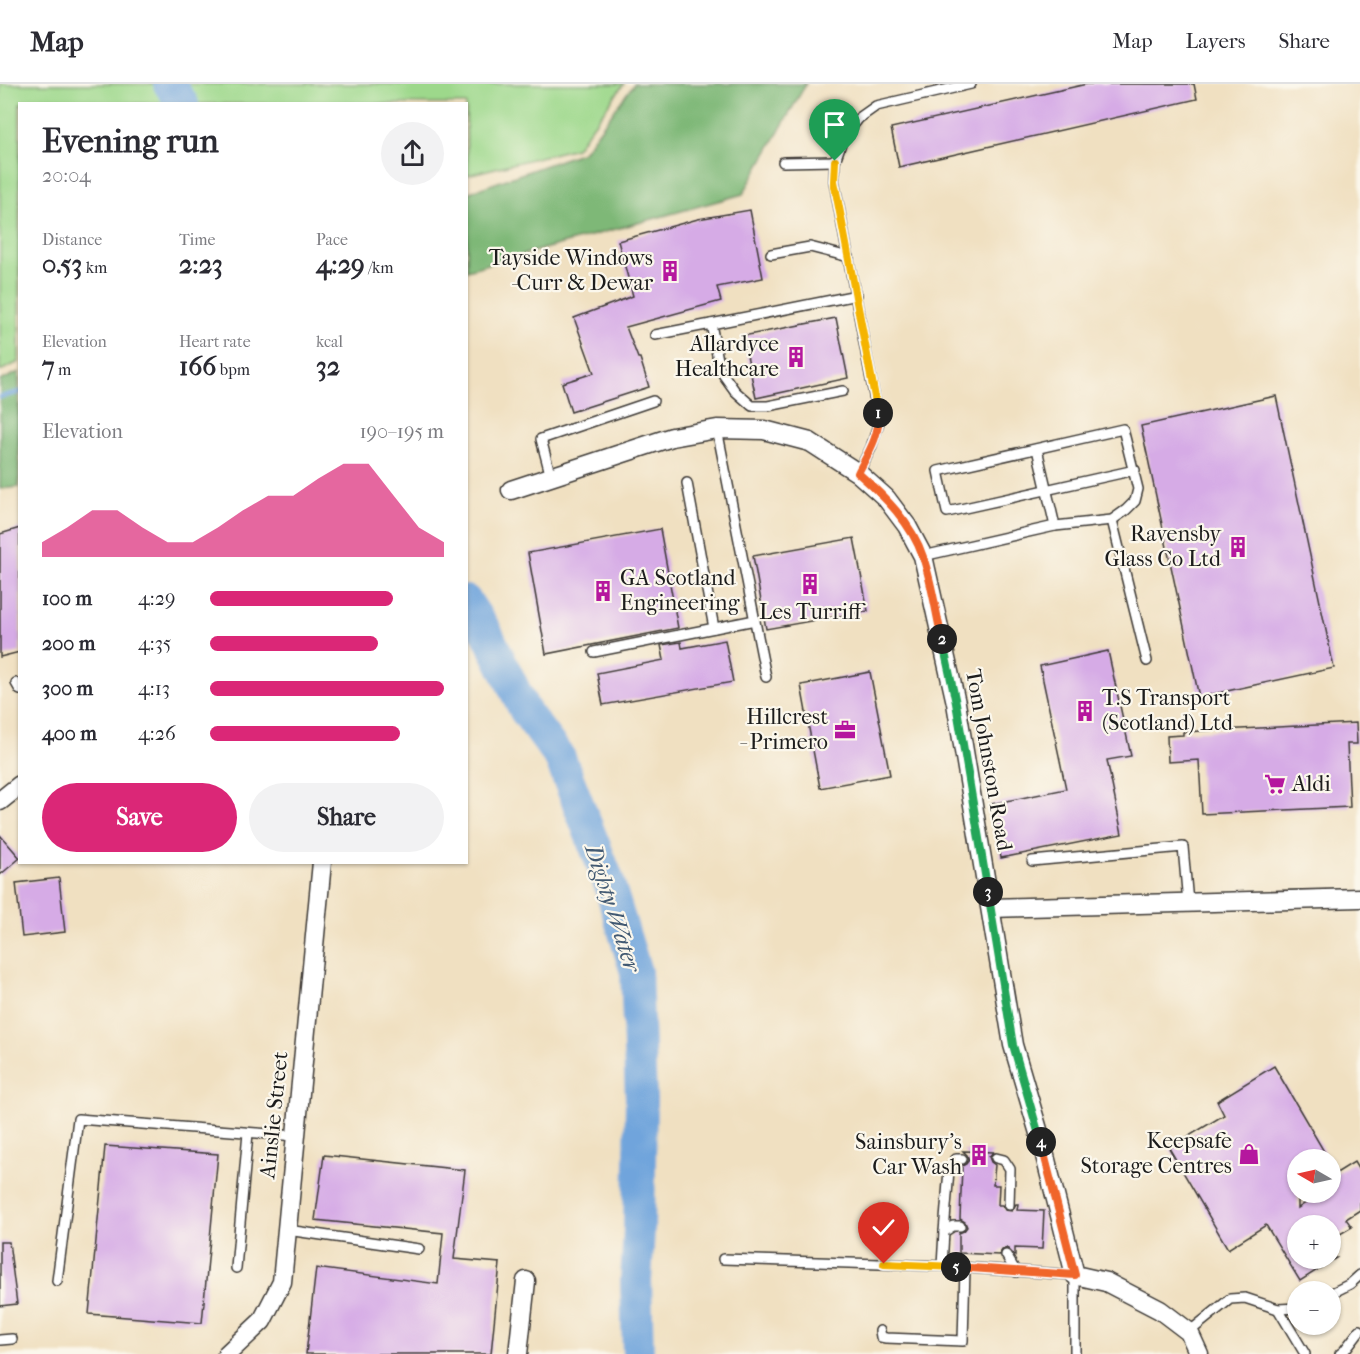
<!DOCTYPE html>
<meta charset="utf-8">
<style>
:root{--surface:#fff;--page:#f2f2f3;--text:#2b2b33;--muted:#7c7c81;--line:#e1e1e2;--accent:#db2777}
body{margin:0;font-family:"IM FELL French Canon",serif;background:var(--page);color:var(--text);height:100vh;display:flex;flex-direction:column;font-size:22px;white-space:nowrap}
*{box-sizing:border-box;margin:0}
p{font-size:20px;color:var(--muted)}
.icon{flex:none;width:33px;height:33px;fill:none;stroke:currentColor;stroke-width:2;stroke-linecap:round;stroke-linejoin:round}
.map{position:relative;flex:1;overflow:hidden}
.panel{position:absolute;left:18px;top:18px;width:450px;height:762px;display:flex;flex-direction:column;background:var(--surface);border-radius:0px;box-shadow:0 2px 4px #0004}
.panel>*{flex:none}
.needle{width:39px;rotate:279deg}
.controls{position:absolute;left:1287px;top:1065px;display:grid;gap:12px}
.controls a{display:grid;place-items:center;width:54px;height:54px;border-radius:50%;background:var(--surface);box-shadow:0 2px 4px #0004;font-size:30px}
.pin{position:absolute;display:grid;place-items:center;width:51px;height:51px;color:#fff;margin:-62px -26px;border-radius:50% 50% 50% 0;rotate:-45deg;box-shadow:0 0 6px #0007}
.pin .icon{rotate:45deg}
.km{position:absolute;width:30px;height:30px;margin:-15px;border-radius:50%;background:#222;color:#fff;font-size:16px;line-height:30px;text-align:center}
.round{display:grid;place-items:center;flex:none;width:63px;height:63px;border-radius:32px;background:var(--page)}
.head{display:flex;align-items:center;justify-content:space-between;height:102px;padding:0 24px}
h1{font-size:33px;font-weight:700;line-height:45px}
.stats{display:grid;grid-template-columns:repeat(3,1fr);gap:9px;height:102px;padding:6px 24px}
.stats div{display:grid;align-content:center}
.stats b{font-size:26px;font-weight:700}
.stats small{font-size:16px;font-weight:400}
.stats p{font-size:16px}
.chart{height:168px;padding:12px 24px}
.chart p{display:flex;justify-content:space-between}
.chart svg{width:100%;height:108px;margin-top:6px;fill:var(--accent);opacity:.7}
.button{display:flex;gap:12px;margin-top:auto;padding:12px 24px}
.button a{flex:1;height:69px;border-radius:36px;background:var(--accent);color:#fff;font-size:24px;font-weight:700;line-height:69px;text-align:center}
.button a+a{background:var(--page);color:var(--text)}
ul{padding:0 24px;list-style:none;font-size:20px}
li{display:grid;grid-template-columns:96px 72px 1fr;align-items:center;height:45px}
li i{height:15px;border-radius:8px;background:var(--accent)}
header{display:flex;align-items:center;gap:36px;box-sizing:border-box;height:84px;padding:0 30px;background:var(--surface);border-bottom:2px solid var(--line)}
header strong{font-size:28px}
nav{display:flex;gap:33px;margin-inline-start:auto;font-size:21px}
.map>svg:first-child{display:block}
.green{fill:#9dd88b;stroke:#5c7a54;stroke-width:1.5}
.forest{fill:#7eb877;stroke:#4d6a4a;stroke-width:1.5}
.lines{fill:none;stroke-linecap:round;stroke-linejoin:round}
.stream{stroke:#6fa4dc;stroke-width:5}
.river{stroke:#6fa4dc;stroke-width:32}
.building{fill:#d6abe6}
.lane-casing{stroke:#3c3935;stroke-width:12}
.street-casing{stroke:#3c3935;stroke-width:21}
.lane{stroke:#fff;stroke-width:9}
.street{stroke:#fff;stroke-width:18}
.split-1-casing{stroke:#fff;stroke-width:12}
.split-2-casing{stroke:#fff;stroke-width:12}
.split-3-casing{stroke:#fff;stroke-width:12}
.split-4-casing{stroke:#fff;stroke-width:12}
.split-5-casing{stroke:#fff;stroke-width:12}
.split-6-casing{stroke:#fff;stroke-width:12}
.split-1{stroke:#f5b400;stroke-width:8}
.split-2{stroke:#f0652b;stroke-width:8}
.split-3{stroke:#22a559;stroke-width:8}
.split-4{stroke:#22a559;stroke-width:8}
.split-5{stroke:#f0652b;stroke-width:8}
.split-6{stroke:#f5b400;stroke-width:8}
.labels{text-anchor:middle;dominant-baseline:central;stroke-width:4.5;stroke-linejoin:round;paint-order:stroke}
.poi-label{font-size:22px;fill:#1c1c1c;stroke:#fbf7ec;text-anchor:end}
.street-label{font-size:22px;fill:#1c1c1c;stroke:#fbf7ec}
.water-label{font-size:24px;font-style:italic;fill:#415972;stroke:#fbf7ec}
</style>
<header>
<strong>Map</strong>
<nav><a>Map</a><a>Layers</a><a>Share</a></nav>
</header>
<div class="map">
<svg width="1360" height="1270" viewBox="0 0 1360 1270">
<rect width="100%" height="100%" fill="#fbf7ec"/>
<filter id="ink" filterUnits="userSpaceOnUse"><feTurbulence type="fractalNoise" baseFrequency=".0167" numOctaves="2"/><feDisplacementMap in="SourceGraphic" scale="12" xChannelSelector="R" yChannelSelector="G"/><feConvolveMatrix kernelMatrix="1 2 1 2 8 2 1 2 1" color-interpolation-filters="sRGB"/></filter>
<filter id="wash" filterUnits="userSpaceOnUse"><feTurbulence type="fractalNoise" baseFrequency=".008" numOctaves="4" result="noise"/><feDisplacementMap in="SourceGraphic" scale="24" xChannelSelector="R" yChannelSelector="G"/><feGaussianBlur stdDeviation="1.35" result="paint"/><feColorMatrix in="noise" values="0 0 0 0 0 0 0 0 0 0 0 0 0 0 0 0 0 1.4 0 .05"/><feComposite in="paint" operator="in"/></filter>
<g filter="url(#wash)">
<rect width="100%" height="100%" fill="#f0e0c1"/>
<path class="green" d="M0 0H624L576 64 467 91 466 20H20L19 278 0 287Z"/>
<g class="forest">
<path d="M634 0H806L743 110 467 186V109L583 68Z"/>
<path d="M19 288V403L0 405V297Z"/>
</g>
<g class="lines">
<path class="stream" d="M0 313 20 308"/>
<g class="river">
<path d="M169 0 183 20"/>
<path d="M466 517 486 547 525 627 560 674 607 793 636 888 641 1014 639 1145 636 1197 638 1270"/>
</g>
</g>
<g id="blocks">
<g class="building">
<path d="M1087 0H1194L1197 15 899 83 891 44Z"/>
<path d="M750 126 763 194 717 203 721 217 626 243 638 274H640L649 303 571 328 562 299 594 289 574 234 633 212 618 157 698 135Z"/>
<path d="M836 234 848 294 756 314 743 252Z"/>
<path d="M1276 312 1334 584 1199 613 1141 342Z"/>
<path d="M20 444V568L0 573V450Z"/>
<path d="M660 445 678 544 546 570 528 469Z"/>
<path d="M854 454 868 527 766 545 753 472Z"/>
<path d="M725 556 733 598 603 621 597 589 664 576 661 561 681 558 682 564Z"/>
<path d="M1108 567 1131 672 1107 676 1122 750 1001 774 991 720 1066 705 1040 582Z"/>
<path d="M870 588 890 691 820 704 801 601Z"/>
<path d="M1356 639 1357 660H1347L1350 723 1202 730 1199 676 1168 678 1167 652 1183 651V648Z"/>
<path d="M0 751 20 774 0 791Z"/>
<path d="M59 794 65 848 22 853 16 799Z"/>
<path d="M1274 982 1329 1076H1298V1124L1322 1108H1330V1093L1354 1078 1360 1088V1126L1346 1135 1352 1143 1330 1156V1142H1298V1174H1336L1300 1197 1266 1141 1228 1165 1169 1064 1224 1031 1217 1017Z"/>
<path d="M105 1062 218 1070 202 1239 89 1230Z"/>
<path d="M963 1067 993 1068 989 1073 991 1078 995 1081 993 1101H999L998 1121H1002L1005 1126 1012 1127 1016 1120H1018L1017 1126 1044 1127 1042 1165 1015 1164V1172L1007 1164 1002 1166 999 1171 959 1169V1149L964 1147 967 1143 965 1138 960 1135 962 1082 966 1080 969 1076 967 1071Z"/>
<path d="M324 1071 465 1086 454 1175 500 1179 491 1270H306L316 1184 438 1200 443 1149 315 1136Z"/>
<path d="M0 1158H9L17 1220 0 1222Z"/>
</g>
</g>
</g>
<g filter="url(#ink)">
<use href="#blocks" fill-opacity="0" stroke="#3c3935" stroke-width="1.5"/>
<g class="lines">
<defs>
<g id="lane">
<path d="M783 78 835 77"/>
<path d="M771 170 810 163 849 173"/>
<path d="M655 251 711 240"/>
<path d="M843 307 768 322H752L735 307 720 286 711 240 857 211"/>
<path d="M717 345 766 593"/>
<path d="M1037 365 1055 442"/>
<path d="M858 389 871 364 879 338 834 97 835 77 843 54 859 34 876 22 971 0"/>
<path d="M551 393 541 355 653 317"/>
<path d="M687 399 714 544"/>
<path d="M1112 436 1147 577"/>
<path d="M923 472 1055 442 1112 436 1126 426 1135 417 1138 405 1123 345 938 387 947 428 1135 386"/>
<path d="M594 568 755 536"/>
<path d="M16 599 20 606"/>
<path d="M1032 777 1183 763 1188 819"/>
<path d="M996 1074 1004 1076 1010 1085 1009 1121"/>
<path d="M287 1146 419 1165"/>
<path d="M944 1148 949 1086 956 1075H962"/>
<path d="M1006 1171 1016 1188"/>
<path d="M723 1175 942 1182 1075 1191V1270"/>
<path d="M942 1182 944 1148 953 1142H960"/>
<path d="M236 1184 248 1049"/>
<path d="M57 1197 78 1035 296 1052"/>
<path d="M1330 1210 1350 1200 1360 1191"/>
<path d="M1278 1225 1305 1270"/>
<path d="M880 1247 881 1253 886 1254 963 1257 965 1184"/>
<path d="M1189 1248 1230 1215 1245 1214 1278 1225 1298 1224"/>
<path d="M0 1256 12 1255"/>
<path d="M1340 1270 1344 1267 1360 1246"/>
</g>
<g id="street">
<path d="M511 406 672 353 717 345 764 346 810 358 858 389 886 414 907 442 923 472 956 619 1013 961 1041 1056 1075 1191 1106 1198 1160 1226 1189 1248 1199 1270"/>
<path d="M0 717 20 701"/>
<path d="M991 824 1360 814"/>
<path d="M227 1270 262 1237 282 1198 322 778"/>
<path d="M518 1270 526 1197"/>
</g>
</defs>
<use href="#lane" class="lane-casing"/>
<use href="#street" class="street-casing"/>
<use href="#lane" class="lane"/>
<use href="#street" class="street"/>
</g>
</g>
<g class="lines" filter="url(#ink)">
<defs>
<path id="split-1" d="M835 77 834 97 878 329"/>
<path id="split-2" d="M878 329C881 350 867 371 858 389 884 412 912 439 923 473 932 499 936 529 942 555"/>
<path id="split-3" d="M942 555 956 619 988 808"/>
<path id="split-4" d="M988 808 1013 961 1041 1058"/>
<path id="split-5" d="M956 1183 1075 1191 1041 1058"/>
<path id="split-6" d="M884 1180 956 1183"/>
</defs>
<use href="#split-1" class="split-1-casing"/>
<use href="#split-2" class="split-2-casing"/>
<use href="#split-3" class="split-3-casing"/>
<use href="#split-4" class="split-4-casing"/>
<use href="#split-5" class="split-5-casing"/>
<use href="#split-6" class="split-6-casing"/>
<use href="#split-1" class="split-1"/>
<use href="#split-2" class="split-2"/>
<use href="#split-3" class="split-3"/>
<use href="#split-4" class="split-4"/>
<use href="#split-5" class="split-5"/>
<use href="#split-6" class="split-6"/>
</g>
<defs>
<symbol id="building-bare" viewBox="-9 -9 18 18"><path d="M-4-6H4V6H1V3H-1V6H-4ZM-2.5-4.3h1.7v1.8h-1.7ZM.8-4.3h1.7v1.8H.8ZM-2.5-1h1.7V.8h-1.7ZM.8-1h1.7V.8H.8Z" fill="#b5179e" stroke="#fbf7ec" stroke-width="2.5" paint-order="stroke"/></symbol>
<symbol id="office-bare" viewBox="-9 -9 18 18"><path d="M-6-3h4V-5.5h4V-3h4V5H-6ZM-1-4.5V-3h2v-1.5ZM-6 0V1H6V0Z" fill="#b5179e" stroke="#fbf7ec" stroke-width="2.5" paint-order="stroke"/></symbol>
<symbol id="supermarket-bare" viewBox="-9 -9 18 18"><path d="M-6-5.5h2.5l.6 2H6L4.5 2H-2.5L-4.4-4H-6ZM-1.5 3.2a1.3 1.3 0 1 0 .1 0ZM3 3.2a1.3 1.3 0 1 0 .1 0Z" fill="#b5179e" stroke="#fbf7ec" stroke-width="2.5" paint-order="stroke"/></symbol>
<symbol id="shop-bare" viewBox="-9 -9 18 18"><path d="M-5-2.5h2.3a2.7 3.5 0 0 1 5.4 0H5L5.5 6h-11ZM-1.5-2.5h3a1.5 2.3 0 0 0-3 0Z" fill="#b5179e" stroke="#fbf7ec" stroke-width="2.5" paint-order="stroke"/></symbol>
</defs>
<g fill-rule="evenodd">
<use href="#building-bare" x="655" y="172" width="30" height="30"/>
<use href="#building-bare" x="781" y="258" width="30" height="30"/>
<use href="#building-bare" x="1223" y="448" width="30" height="30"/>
<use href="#building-bare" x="795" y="485" width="30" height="30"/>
<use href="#building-bare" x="588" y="492" width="30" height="30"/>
<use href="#building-bare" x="1070" y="612" width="30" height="30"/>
<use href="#office-bare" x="830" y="631" width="30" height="30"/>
<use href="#supermarket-bare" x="1260" y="685" width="30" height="30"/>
<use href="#shop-bare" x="1234" y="1055" width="30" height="30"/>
<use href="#building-bare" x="964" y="1056" width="30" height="30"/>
</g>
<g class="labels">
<g class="poi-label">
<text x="653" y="174">Tayside Windows<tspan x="653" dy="25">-Curr &amp; Dewar</tspan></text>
<text x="779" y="260">Allardyce<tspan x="779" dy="25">Healthcare</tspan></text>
<text x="1221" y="450">Ravensby<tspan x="1221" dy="25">Glass Co Ltd</tspan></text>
<text x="620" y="494" text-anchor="start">GA Scotland<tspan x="620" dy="25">Engineering</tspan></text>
<text x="810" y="528" text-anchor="middle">Les Turriff</text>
<text x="1102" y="614" text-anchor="start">T.S Transport<tspan x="1102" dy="25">(Scotland) Ltd</tspan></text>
<text x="828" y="633">Hillcrest<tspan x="828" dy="25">- Primero</tspan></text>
<text x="1292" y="700" text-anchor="start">Aldi</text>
<text x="1232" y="1057">Keepsafe<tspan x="1232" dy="25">Storage Centres</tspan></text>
<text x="962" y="1058">Sainsbury's<tspan x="962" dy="25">Car Wash</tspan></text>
</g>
<g class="street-label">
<text transform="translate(989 676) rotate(80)">Tom Johnston Road</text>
<text transform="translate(274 1031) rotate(-84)">Ainslie Street</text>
</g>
<g class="water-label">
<text transform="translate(613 824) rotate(72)">Dighty Water</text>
</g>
</g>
</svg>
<div class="controls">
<a><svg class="needle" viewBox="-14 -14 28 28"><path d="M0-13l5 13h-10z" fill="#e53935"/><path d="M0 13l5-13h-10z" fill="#7c7c81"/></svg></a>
<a>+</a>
<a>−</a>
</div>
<div class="pin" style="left:835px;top:77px;background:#1e9e55"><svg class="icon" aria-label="arrive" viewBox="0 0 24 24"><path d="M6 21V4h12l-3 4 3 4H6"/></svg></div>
<div class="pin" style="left:884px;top:1180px;background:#d93025"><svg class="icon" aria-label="check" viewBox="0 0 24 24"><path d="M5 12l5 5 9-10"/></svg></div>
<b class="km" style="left:878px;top:329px">1</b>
<b class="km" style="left:942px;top:555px">2</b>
<b class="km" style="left:988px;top:808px">3</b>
<b class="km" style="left:1041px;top:1058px">4</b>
<b class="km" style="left:956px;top:1183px">5</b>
<section class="panel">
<div class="head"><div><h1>Evening run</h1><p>20:04</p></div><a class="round"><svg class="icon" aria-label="share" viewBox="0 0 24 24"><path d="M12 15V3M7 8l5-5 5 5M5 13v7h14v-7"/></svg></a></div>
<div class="stats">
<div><p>Distance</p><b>0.53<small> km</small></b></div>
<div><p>Time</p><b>2:23</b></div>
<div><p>Pace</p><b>4:29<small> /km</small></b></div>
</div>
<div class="stats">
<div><p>Elevation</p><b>7<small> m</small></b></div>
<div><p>Heart rate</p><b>166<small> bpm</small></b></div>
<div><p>kcal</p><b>32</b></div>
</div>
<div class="chart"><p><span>Elevation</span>190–195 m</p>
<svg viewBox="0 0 160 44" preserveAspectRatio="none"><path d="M0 44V38L10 32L20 25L30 25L40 32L50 38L60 38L70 32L80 25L90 19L100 19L110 12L120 6L130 6L140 19L150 32L160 38V44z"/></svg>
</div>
<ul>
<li><b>100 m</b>4:29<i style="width:78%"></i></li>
<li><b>200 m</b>4:35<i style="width:72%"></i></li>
<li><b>300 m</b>4:13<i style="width:100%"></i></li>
<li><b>400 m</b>4:26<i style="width:81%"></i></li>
</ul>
<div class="button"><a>Save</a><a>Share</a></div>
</section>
</div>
